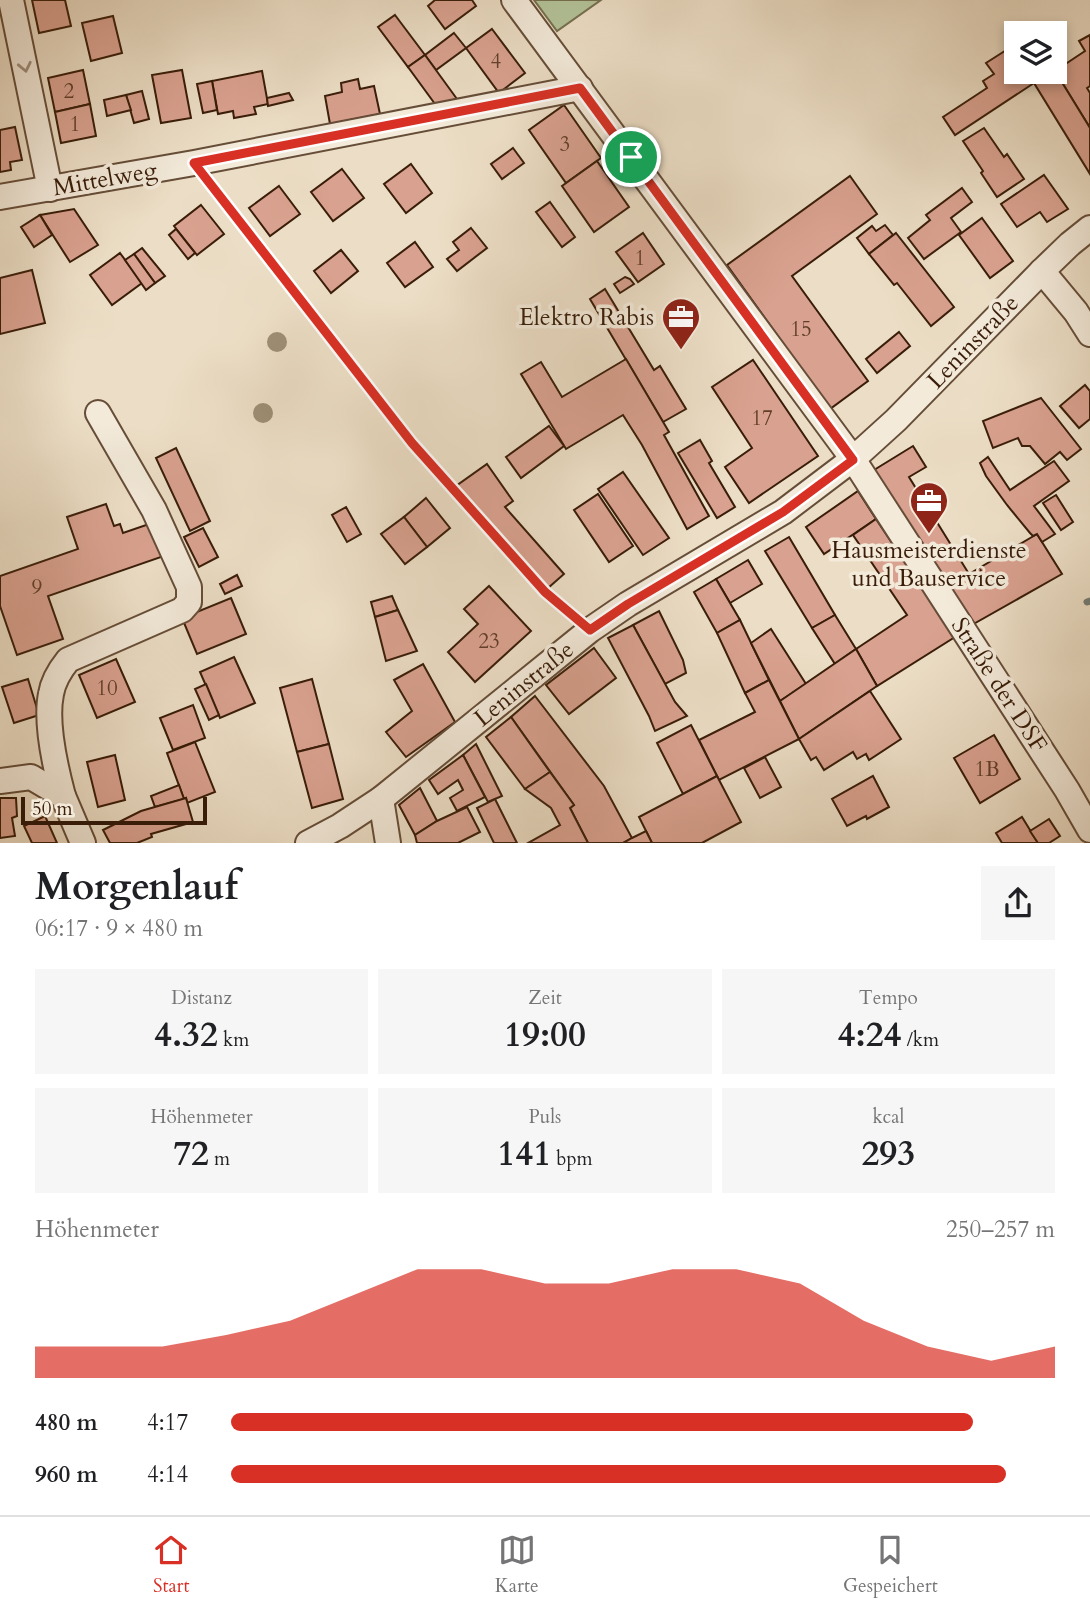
<!DOCTYPE html>
<html lang="de">
<meta charset="utf-8">
<style>
:root{--surface:#fff;--page:#f6f6f6;--text:#202124;--muted:#757577;--line:#e0e0e0;--accent:#d93025}
body{margin:0;font-family:Cardo,serif;background:var(--page);color:var(--text);height:100vh;display:flex;flex-direction:column;font-size:26px;white-space:nowrap}
*{box-sizing:border-box;margin:0}
p{font-size:23px;color:var(--muted)}
.icon{flex:none;width:38px;height:38px;fill:none;stroke:currentColor;stroke-width:2;stroke-linecap:round;stroke-linejoin:round}
.map{position:relative;height:843px;overflow:hidden}
.details{display:flex;flex-direction:column;background:var(--surface);flex:1}
.details>*{flex:none}
.buttons{position:absolute;left:1004px;top:21px;display:grid;gap:14px}
.buttons a{display:grid;place-items:center;width:63px;height:63px;border-radius:0px;background:var(--surface);box-shadow:0 4px 10px #0003;font-size:35px}
.scale{position:absolute;left:21px;bottom:18px;width:186px;box-sizing:border-box;padding-left:7px;border:4px solid #391d09;border-top:0;font-size:19px;line-height:24px;white-space:nowrap;color:#391d09;-webkit-text-stroke:5px #f3eada;paint-order:stroke}
.pin{position:absolute;display:grid;place-items:center;width:60px;height:60px;color:#fff;margin:-30px;border:4px solid #fff;border-radius:50%;box-shadow:0 2px 7px #0007}
.round{display:grid;place-items:center;flex:none;width:74px;height:74px;border-radius:0px;background:var(--page)}
.head{display:flex;align-items:center;justify-content:space-between;height:119px;padding:0 35px}
h1{font-size:38px;font-weight:800;line-height:52px}
.metrics{display:grid;grid-template-columns:repeat(3,1fr);gap:10px;height:119px;padding:7px 35px}
.metrics div{display:grid;align-content:center;border-radius:0px;background:var(--page);text-align:center}
.metrics b{font-size:35px;font-weight:800}
.metrics small{font-size:19px;font-weight:400}
.metrics p{font-size:19px}
.chart{height:196px;padding:14px 35px}
.chart p{display:flex;justify-content:space-between}
.chart svg{width:100%;height:126px;margin-top:7px;fill:var(--accent);opacity:.7}
ul{padding:0 35px;list-style:none;font-size:23px}
li{display:grid;grid-template-columns:112px 84px 1fr;align-items:center;height:52px}
li i{height:18px;border-radius:9px;background:var(--accent)}
.menu{display:flex;justify-content:space-around;align-items:center;height:98px;border-top:2px solid var(--line);background:var(--surface);font-size:19px;color:var(--muted)}
.menu a{display:grid;justify-items:center;gap:4px}
.menu .on{color:var(--accent)}
.map>svg:first-child{display:block}
.green{fill:#b3c298;stroke:#767050;stroke-width:2}
.lines{fill:none;stroke-linecap:round;stroke-linejoin:round}
.stream{stroke:#737c73;stroke-width:7}
.building{fill:#d9a18f;stroke:#391d09;stroke-width:2}
.minor-casing{stroke:#664d38;stroke-width:28}
.path{stroke:#391d09;stroke-width:4.5;stroke-dasharray:5 3.5;stroke-linecap:butt}
.minor{stroke:#f3eada;stroke-width:24}
.tree{fill:#9e8f76}
.oneway{stroke:#9f8e7c}
.route-casing{stroke:#fff;stroke-width:14}
.route{stroke:#d93025;stroke-width:9}
.labels{text-anchor:middle;dominant-baseline:central;stroke-width:7;stroke-linejoin:round;paint-order:stroke}
.number-label{font-size:21px;fill:#613e2a}
.street-label{font-size:24px;fill:#391d09;stroke:#f3eada}
.poi-label{font-size:24px;fill:#391d09;stroke:#f3eada;text-anchor:end}
</style>
<div class="map">
<svg width="1090" height="843" viewBox="0 0 1090 843">
<rect width="100%" height="100%" fill="#ecdec6"/>
<filter id="stains"><feTurbulence type="fractalNoise" baseFrequency=".00286" numOctaves="4"/><feColorMatrix values="0 0 0 0 .2 0 0 0 0 .09 0 0 0 0 .02 0 0 0 .5 -.17"/></filter>
<radialGradient id="worn" r=".72"><stop offset=".6" stop-color="#630" stop-opacity="0"/><stop offset="1" stop-color="#630" stop-opacity=".3"/></radialGradient>
<path class="green" d="M534 0H601L557 31Z"/>
<g class="lines">
<path class="stream" d="M1087 602 1090 601"/>
</g>
<g class="building">
<path d="M32 0H65L71 26 39 33Z"/>
<path d="M435 0H472L476 6 445 29 428 6Z"/>
<path d="M395 15 425 55 408 67 378 27Z"/>
<path d="M113 16 122 53 91 61 82 23Z"/>
<path d="M492 29 525 73 499 93 466 48Z"/>
<path d="M454 33 466 48 436 70 425 55Z"/>
<path d="M1090 35V86L1087 88 1090 93V128L1055 71 1085 51 1079 41Z"/>
<path d="M1011 47 1017 56V72H1027L1034 83 955 135 943 117 987 88 983 81 994 74 986 63Z"/>
<path d="M425 55 457 99 435 104 408 67Z"/>
<path d="M83 70 90 104 55 112 48 78Z"/>
<path d="M182 70 191 118 161 123 152 75Z"/>
<path d="M262 71 268 104 254 107 256 114 234 118 233 111 218 114 212 81Z"/>
<path d="M1055 71 1090 128V174L1034 83Z"/>
<path d="M358 79 360 89 374 86 380 114 330 124 325 96 342 92 341 83Z"/>
<path d="M212 81 217 110 203 113 197 84Z"/>
<path d="M142 91 149 119 134 123 126 95Z"/>
<path d="M289 93 293 100 268 106 267 98Z"/>
<path d="M126 95 131 110 107 116 104 100Z"/>
<path d="M90 104 96 136 61 143 55 112Z"/>
<path d="M564 105 601 158 566 183 529 130Z"/>
<path d="M15 127 22 160 10 162 11 170 0 172V130Z"/>
<path d="M984 128 1004 157 1007 154 1024 179 997 197 981 173 983 171 963 141Z"/>
<path d="M513 148 524 163 502 179 491 164Z"/>
<path d="M597 161 629 207 594 232 562 186Z"/>
<path d="M411 164 432 193 406 213 384 184Z"/>
<path d="M342 169 364 198 333 221 311 192Z"/>
<path d="M1044 175 1068 209 1047 222 1040 212 1017 227 1001 204Z"/>
<path d="M850 176 877 214 792 276 868 381 830 409 727 265Z"/>
<path d="M279 186 300 214 270 236 249 208Z"/>
<path d="M962 188 972 202 951 218 961 232 924 259 908 238 930 220 926 215Z"/>
<path d="M550 202 575 237 562 247 536 212Z"/>
<path d="M201 205 224 234 197 255 174 226Z"/>
<path d="M74 209 98 245 70 262 40 215Z"/>
<path d="M40 215 52 235 34 247 21 227Z"/>
<path d="M982 218 1013 261 990 278 959 235Z"/>
<path d="M885 225 893 235 869 254 857 238 872 226 876 231Z"/>
<path d="M471 228 487 248 457 271 447 259 459 250 453 242Z"/>
<path d="M176 229 195 253 188 259 169 235Z"/>
<path d="M643 233 664 264 638 282 616 252Z"/>
<path d="M896 233 954 307 931 326 897 283 894 285 869 254Z"/>
<path d="M415 242 433 267 405 287 387 263Z"/>
<path d="M142 248 165 276 155 283 134 254Z"/>
<path d="M341 250 358 271 331 293 314 271Z"/>
<path d="M120 253 142 283 112 305 90 275Z"/>
<path d="M134 254 155 283 146 290 125 260Z"/>
<path d="M32 270 45 323 0 334V278Z"/>
<path d="M625 277 630 279 634 284 620 293 614 284Z"/>
<path d="M605 289 654 370 660 366 686 409 663 422 590 299Z"/>
<path d="M899 332 910 346 877 373 866 359Z"/>
<path d="M626 359 669 432 664 435 709 516 687 529 642 445 623 415 566 449 521 374 541 362 562 397Z"/>
<path d="M753 360 818 456 749 503 725 467 752 448 712 387Z"/>
<path d="M1085 385 1090 391V419L1079 428 1060 406Z"/>
<path d="M1041 398 1081 449 1067 460 1060 452 1045 464 1030 446H1022L1018 438 993 448 983 421Z"/>
<path d="M549 426 564 446 521 478 506 457Z"/>
<path d="M700 440 712 461 709 463 735 507 717 518 678 453Z"/>
<path d="M913 446 926 467 909 477 969 574 1037 534 1062 574 970 626 874 470Z"/>
<path d="M176 448 210 521 190 531 156 458Z"/>
<path d="M988 457 1010 490 1054 461 1069 481 1034 506 1055 534 1042 542 1037 534 1033 536 1030 533 1007 505 986 476 980 463Z"/>
<path d="M487 464 513 501 505 507 564 574 548 588 456 486Z"/>
<path d="M623 472 669 538 643 555 598 489Z"/>
<path d="M858 491 876 519 824 554 806 527Z"/>
<path d="M598 494 633 546 609 562 574 510Z"/>
<path d="M1056 495 1073 522 1061 530 1043 503Z"/>
<path d="M426 498 450 528 427 547 404 517Z"/>
<path d="M106 504 114 526 120 524 123 533 152 523 164 556 48 596 63 639 17 655 0 606V576L78 549 67 517Z"/>
<path d="M346 507 361 534 347 542 332 515Z"/>
<path d="M404 517 427 547 405 564 381 534Z"/>
<path d="M876 519 955 637 877 686 856 649 907 615 853 535Z"/>
<path d="M203 528 218 557 199 567 184 537Z"/>
<path d="M789 537 835 615 812 628 765 551Z"/>
<path d="M748 560 762 584 730 603 716 579Z"/>
<path d="M237 575 242 586 225 594 220 584Z"/>
<path d="M716 579 740 620 717 633 694 592Z"/>
<path d="M489 586 531 631 475 682 448 652 478 624 464 609Z"/>
<path d="M392 596 398 610 375 617 371 602Z"/>
<path d="M231 598 246 634 197 654 182 618Z"/>
<path d="M398 610 417 651 386 661 375 617Z"/>
<path d="M659 611 683 660 686 673 665 684 633 625Z"/>
<path d="M835 615 856 649 835 664 812 628Z"/>
<path d="M740 620 769 680 745 693 717 633Z"/>
<path d="M633 625 675 702 687 716 655 731 649 716 608 638Z"/>
<path d="M771 629 806 684 780 701 751 643Z"/>
<path d="M594 648 616 678 569 714 546 685Z"/>
<path d="M856 649 877 686 799 739 780 701Z"/>
<path d="M234 657 255 703 220 718 200 672Z"/>
<path d="M116 659 135 702 97 718 79 675Z"/>
<path d="M423 664 455 722 406 757 386 732 412 711 394 680Z"/>
<path d="M28 679 39 715 14 723 2 687Z"/>
<path d="M312 679 329 744 297 752 280 688Z"/>
<path d="M769 680 799 739 719 780 699 740 755 712 745 693Z"/>
<path d="M206 684 219 715 209 720 195 689Z"/>
<path d="M870 691 901 739 869 760 866 754 857 759 853 752 824 770 816 757 811 760 799 739Z"/>
<path d="M535 696 604 786 632 838 623 843H588L570 808 574 805 511 717Z"/>
<path d="M193 705 205 738 173 750 160 718Z"/>
<path d="M511 717 550 772 525 789 486 737Z"/>
<path d="M691 725 717 776 683 794 657 743Z"/>
<path d="M994 735 1020 779 980 803 954 758Z"/>
<path d="M195 742 215 792 187 803 186 798 184 799 167 753Z"/>
<path d="M329 744 343 799 312 808 297 752Z"/>
<path d="M476 744 502 796 488 802 463 755Z"/>
<path d="M115 755 125 800 98 807 87 762Z"/>
<path d="M463 755 485 797 457 811 450 798 463 790 458 780 438 794 429 780Z"/>
<path d="M765 757 781 787 760 798 744 768Z"/>
<path d="M550 772 574 805 570 808 588 843H528L560 825 551 808 525 789Z"/>
<path d="M717 776 741 822 702 843H652L639 817Z"/>
<path d="M873 776 889 807 867 819 866 816 847 826 832 799Z"/>
<path d="M179 785 184 799 155 807 151 796Z"/>
<path d="M420 788 437 821 415 835 399 805Z"/>
<path d="M0 798H16L17 816 12 818 15 836 0 838Z"/>
<path d="M186 798 193 822 151 834 152 837 137 843H110L103 830 141 811Z"/>
<path d="M495 799 517 843H494L477 808Z"/>
<path d="M467 807 480 832 458 843H417L415 835 437 821Z"/>
<path d="M45 816 57 843H32L24 826Z"/>
<path d="M1022 817 1038 843H1002L996 833Z"/>
<path d="M1049 819 1060 836 1049 843H1038L1030 831Z"/>
<path d="M646 831 652 843H623L632 838Z"/>
</g>
<g class="lines">
<defs>
<g id="minor">
<path d="M11 0 50 189"/>
<path d="M514 0 853 459 1067 790 1090 830"/>
<path d="M0 197 194 163 580 88"/>
<path d="M1042 271 1076 312 1090 334"/>
<path d="M0 781 31 777 63 796 83 843"/>
<path d="M63 796C55 766 45 723 51 694 53 681 60 670 68 660L182 610 189 602V587L154 510 98 413"/>
<path d="M381 799 388 843"/>
<path d="M308 843 340 826 381 799 590 630 628 604 783 512 853 459 896 420 1042 271 1070 244 1090 228"/>
</g>
</defs>
<use href="#minor" class="minor-casing"/>
<path class="path" d="M210 183 412 444 546 592 573 615"/>
<use href="#minor" class="minor"/>
</g>
<g class="tree">
<circle cx="277" cy="342" r="10"/>
<circle cx="263" cy="413" r="10"/>
</g>
<defs><path id="oneway-chevron" d="M-2-3.5L2.5 0L-2 3.5" fill="none" stroke-width="1.6" stroke-linecap="round" stroke-linejoin="round" transform="scale(1.75)"/></defs>
<use class="oneway" href="#oneway-chevron" transform="translate(25 67) rotate(78)"/>
<g class="lines">
<defs>
<path id="route" d="M580 88 853 460 783 512 628 604 590 630 545 592 412 443 194 163Z"/>
</defs>
<use href="#route" class="route-casing"/>
<use href="#route" class="route"/>
</g>
<defs>
<symbol id="office-pin" viewBox="-11 -11 22 30"><path d="M0 17L-7.5 6A9.5 9.5 0 1 1 7.5 6Z" fill="#8f2418" stroke="#f3eada"/><path d="M-6-3h4V-5.5h4V-3h4V5H-6ZM-1-4.5V-3h2v-1.5ZM-6 0V1H6V0Z" fill="#fff"/></symbol>
</defs>
<g fill-rule="evenodd">
<use href="#office-pin" x="659" y="295" width="44" height="60"/>
<use href="#office-pin" x="907" y="479" width="44" height="60"/>
</g>
<g class="labels">
<g class="number-label">
<text x="496" y="61">4</text>
<text x="69" y="91">2</text>
<text x="75" y="124">1</text>
<text x="565" y="144">3</text>
<text x="640" y="258">1</text>
<text x="801" y="329">15</text>
<text x="762" y="418">17</text>
<text x="37" y="587">9</text>
<text x="489" y="641">23</text>
<text x="107" y="688">10</text>
<text x="987" y="769">1B</text>
</g>
<g class="street-label">
<text transform="translate(105 179) rotate(-10)">Mittelweg</text>
<text transform="translate(973 342) rotate(-46)">Leninstraße</text>
<text transform="translate(524 684) rotate(-39)">Leninstraße</text>
<text transform="translate(999 685) rotate(57)">Straße der DSF</text>
</g>
<g class="poi-label">
<text x="654" y="317">Elektro Rabis</text>
<text x="929" y="550" text-anchor="middle">Hausmeisterdienste<tspan x="929" dy="28">und Bauservice</tspan></text>
</g>
</g>
<rect width="100%" height="100%" filter="url(#stains)"/>
<rect width="100%" height="100%" fill="url(#worn)"/>
</svg>
<div class="buttons">
<a><svg class="icon" aria-label="layers" viewBox="0 0 24 24"><path d="M12 4l9 5-9 5-9-5zM3 14l9 5 9-5"/></svg></a>
</div>
<div class="scale">50 m</div>
<div class="pin" style="left:631px;top:157px;background:#1e9e55"><svg class="icon" aria-label="arrive" viewBox="0 0 24 24"><path d="M6 21V4h12l-3 4 3 4H6"/></svg></div>
</div>
<section class="details">
<div class="head"><div><h1>Morgenlauf</h1><p>06:17 · 9 × 480 m</p></div><a class="round"><svg class="icon" aria-label="share" viewBox="0 0 24 24"><path d="M12 15V3M7 8l5-5 5 5M5 13v7h14v-7"/></svg></a></div>
<div class="metrics">
<div><p>Distanz</p><b>4.32<small> km</small></b></div>
<div><p>Zeit</p><b>19:00</b></div>
<div><p>Tempo</p><b>4:24<small> /km</small></b></div>
</div>
<div class="metrics">
<div><p>Höhenmeter</p><b>72<small> m</small></b></div>
<div><p>Puls</p><b>141<small> bpm</small></b></div>
<div><p>kcal</p><b>293</b></div>
</div>
<div class="chart"><p><span>Höhenmeter</span>250–257 m</p>
<svg viewBox="0 0 160 44" preserveAspectRatio="none"><path d="M0 44V33L10 33L20 33L30 29L40 24L50 15L60 6L70 6L80 11L90 11L100 6L110 6L120 11L130 24L140 33L150 38L160 33V44z"/></svg>
</div>
<ul>
<li><b>480 m</b>4:17<i style="width:90%"></i></li>
<li><b>960 m</b>4:14<i style="width:94%"></i></li>
</ul>
</section>
<nav class="menu">
<a class="on"><svg class="icon" aria-label="home" viewBox="0 0 24 24"><path d="M3 11l9-7 9 7M6 9v11h12V9"/></svg>Start</a>
<a><svg class="icon" aria-label="map" viewBox="0 0 24 24"><path d="M3 6l6-2 6 2 6-2v14l-6 2-6-2-6 2zM9 4v14M15 6v14"/></svg>Karte</a>
<a><svg class="icon" aria-label="saved" viewBox="0 0 24 24"><path d="M7 4h10v16l-5-4-5 4z"/></svg>Gespeichert</a>
</nav>
